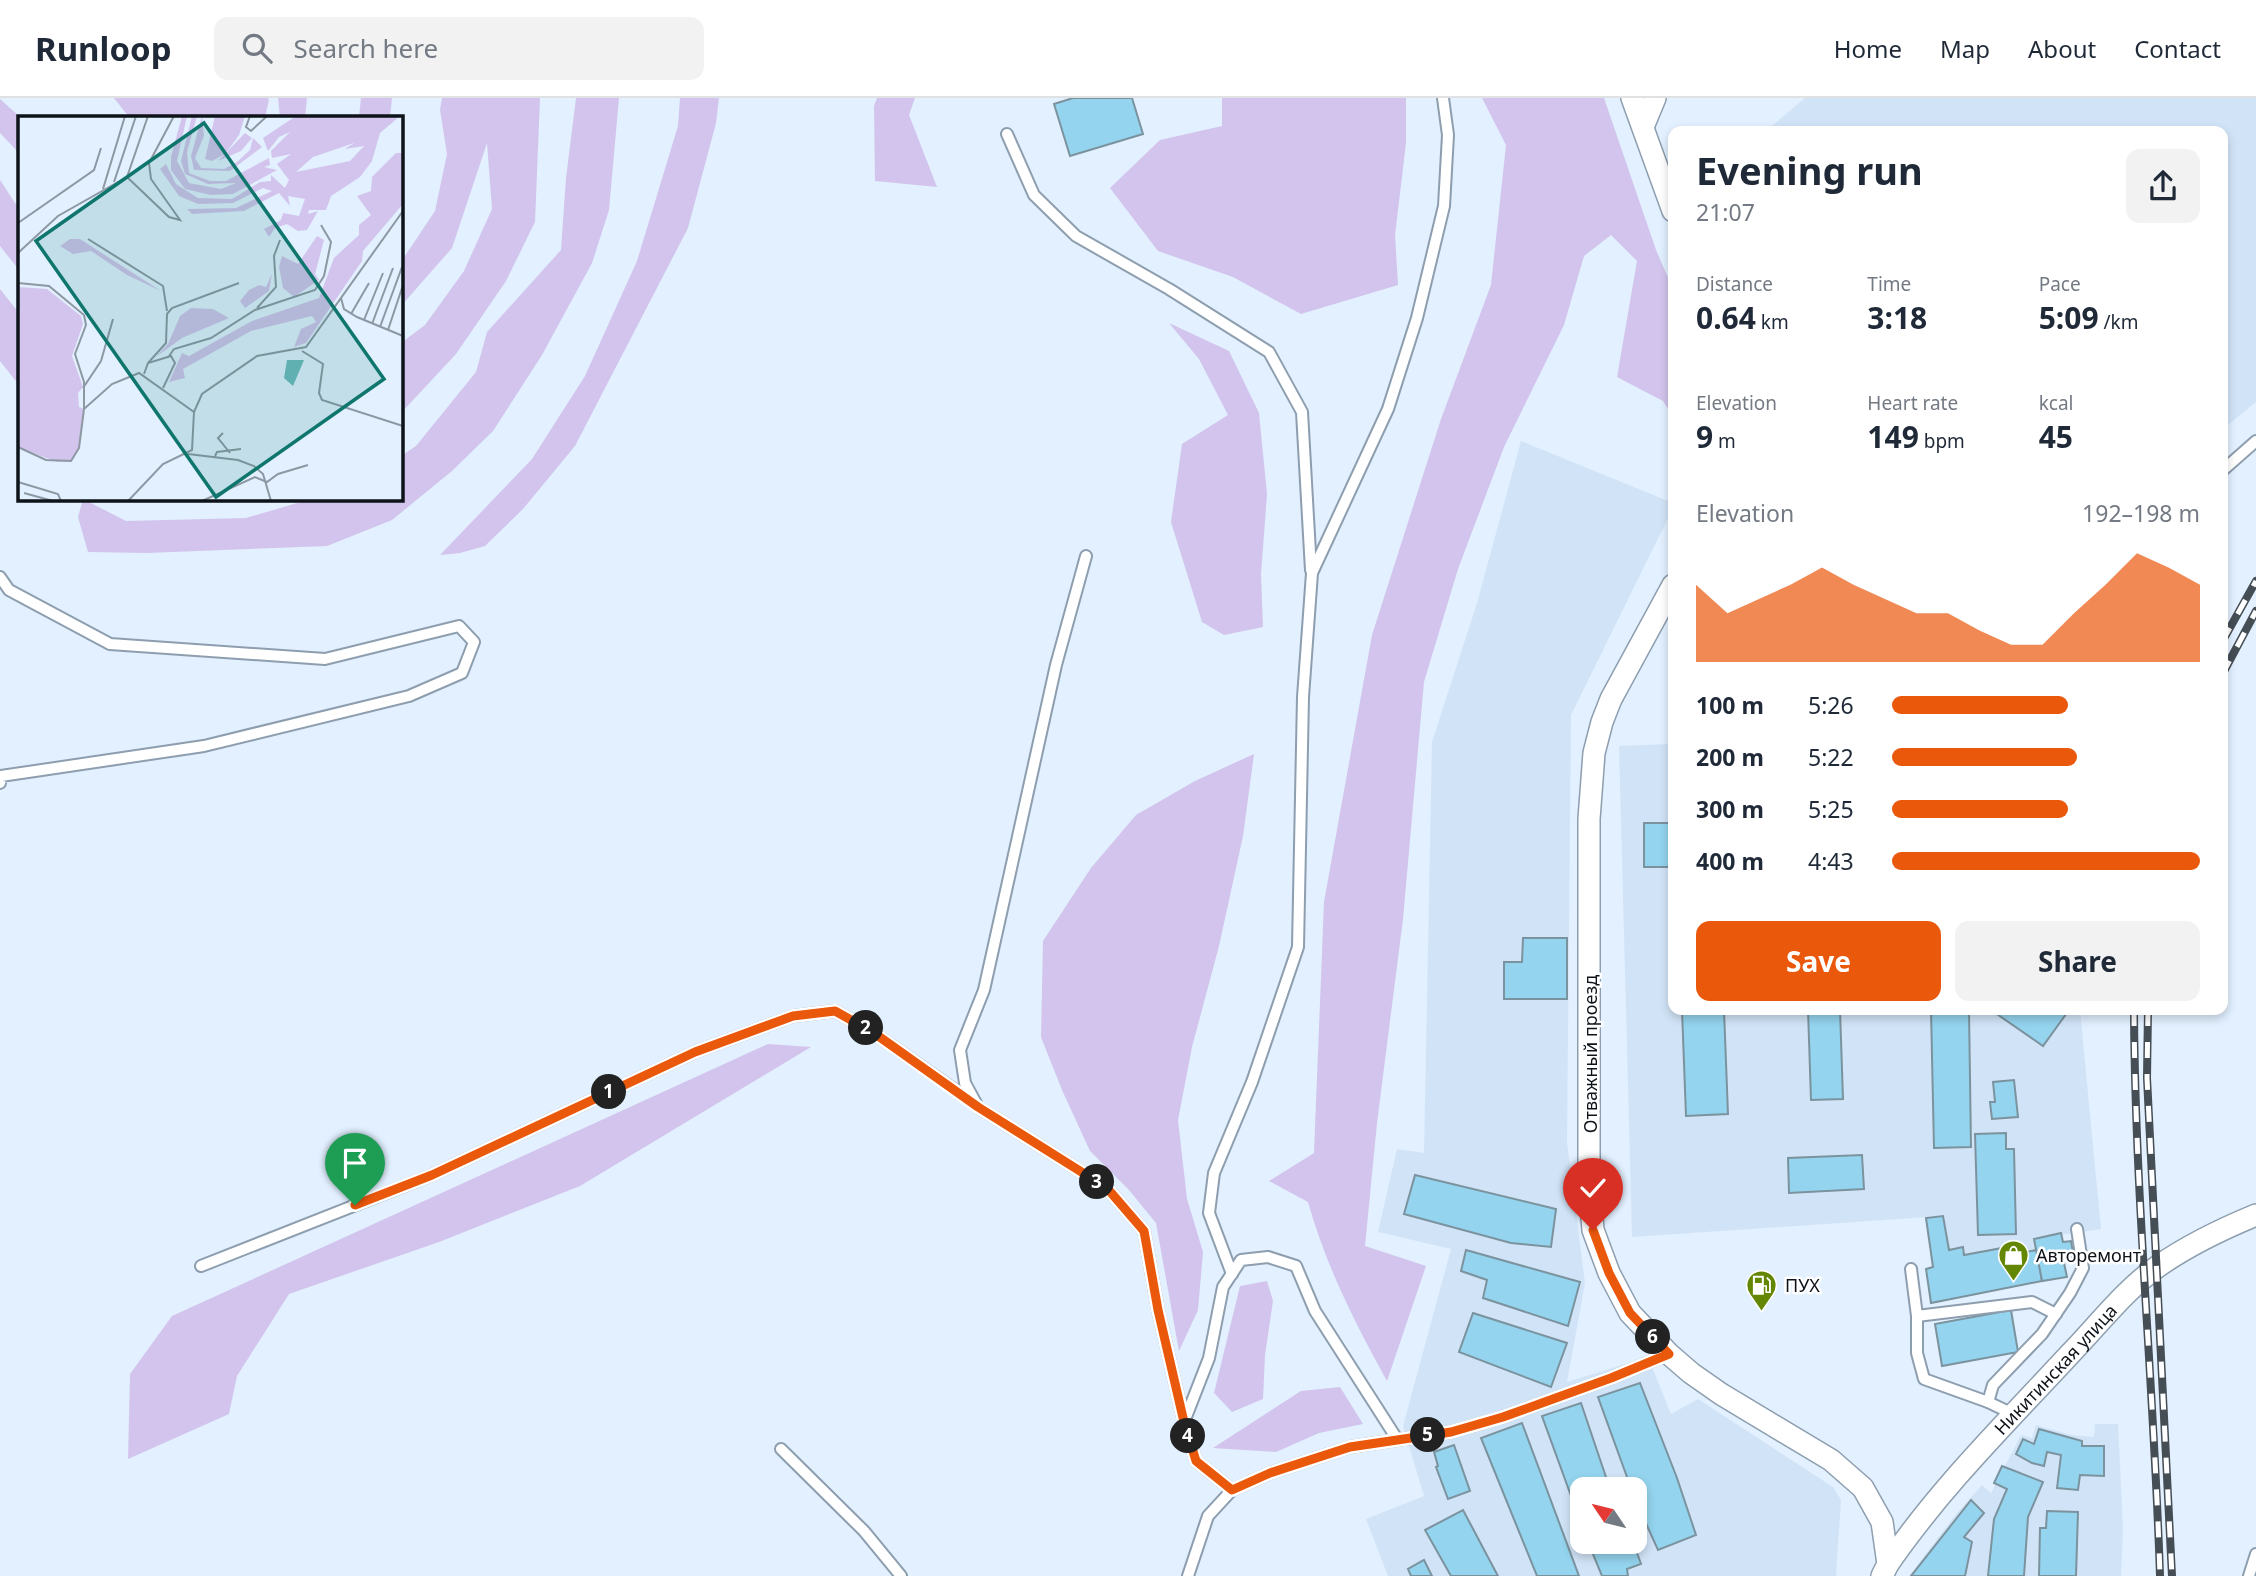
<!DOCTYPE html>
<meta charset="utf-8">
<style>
:root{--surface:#fff;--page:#f2f2f3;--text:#1f2937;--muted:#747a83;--line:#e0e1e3;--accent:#ea580c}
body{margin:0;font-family:"Noto Sans",sans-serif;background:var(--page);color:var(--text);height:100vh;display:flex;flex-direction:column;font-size:26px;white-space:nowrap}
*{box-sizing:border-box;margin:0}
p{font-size:23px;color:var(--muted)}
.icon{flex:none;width:38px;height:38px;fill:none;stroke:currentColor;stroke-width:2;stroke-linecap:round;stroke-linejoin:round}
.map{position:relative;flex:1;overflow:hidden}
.details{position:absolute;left:1668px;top:28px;width:560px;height:889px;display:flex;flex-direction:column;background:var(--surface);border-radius:14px;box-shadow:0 4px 10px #0003}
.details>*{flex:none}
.needle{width:46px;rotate:305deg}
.fabs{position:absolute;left:1570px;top:1379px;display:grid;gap:14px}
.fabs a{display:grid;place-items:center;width:77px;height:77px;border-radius:14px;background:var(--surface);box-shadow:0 4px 10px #0003;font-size:35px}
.pin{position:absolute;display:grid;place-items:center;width:60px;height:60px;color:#fff;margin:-72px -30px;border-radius:50% 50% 50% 0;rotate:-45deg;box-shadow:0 0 7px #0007}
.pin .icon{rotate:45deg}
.km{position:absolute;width:35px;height:35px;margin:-18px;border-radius:50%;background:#222;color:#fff;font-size:19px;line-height:35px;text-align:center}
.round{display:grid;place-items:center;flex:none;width:74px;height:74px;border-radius:14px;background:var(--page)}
.summary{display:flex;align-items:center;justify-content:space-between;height:119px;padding:0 28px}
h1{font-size:38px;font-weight:700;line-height:52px}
.metrics{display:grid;grid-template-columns:repeat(3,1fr);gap:10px;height:119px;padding:7px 28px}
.metrics div{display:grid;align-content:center}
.metrics b{font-size:30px;font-weight:700}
.metrics small{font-size:19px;font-weight:400}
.metrics p{font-size:19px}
.chart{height:196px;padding:14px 28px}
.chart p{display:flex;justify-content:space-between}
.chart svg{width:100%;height:126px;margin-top:7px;fill:var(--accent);opacity:.7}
.cta{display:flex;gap:14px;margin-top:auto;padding:14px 28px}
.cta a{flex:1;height:80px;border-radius:14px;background:var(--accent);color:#fff;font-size:28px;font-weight:700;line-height:80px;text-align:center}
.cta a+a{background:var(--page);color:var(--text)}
ul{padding:0 28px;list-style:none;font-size:23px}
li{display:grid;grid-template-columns:112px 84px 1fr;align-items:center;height:52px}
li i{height:18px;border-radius:9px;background:var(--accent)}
header{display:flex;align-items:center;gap:42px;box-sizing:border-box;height:98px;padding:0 35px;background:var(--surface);border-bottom:2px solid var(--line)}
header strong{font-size:33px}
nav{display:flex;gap:38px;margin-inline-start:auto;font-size:24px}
.search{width:490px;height:63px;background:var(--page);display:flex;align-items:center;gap:18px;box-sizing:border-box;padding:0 24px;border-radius:14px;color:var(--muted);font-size:26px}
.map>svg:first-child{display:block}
.built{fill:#d1e4f7;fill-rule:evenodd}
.green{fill:#d2c4ec}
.building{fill:#94d4ee;stroke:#7b939e;stroke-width:2}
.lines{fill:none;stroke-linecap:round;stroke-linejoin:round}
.lane-casing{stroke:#8d9eaf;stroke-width:14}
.street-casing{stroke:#8d9eaf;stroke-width:24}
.lane{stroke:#fff;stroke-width:10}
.street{stroke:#fff;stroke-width:21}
.rail-casing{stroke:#454d55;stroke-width:8}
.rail{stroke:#fff;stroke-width:5;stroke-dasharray:16;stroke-linecap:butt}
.route-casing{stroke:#fff;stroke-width:14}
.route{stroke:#ea580c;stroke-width:9}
.labels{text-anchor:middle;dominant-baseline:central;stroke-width:5;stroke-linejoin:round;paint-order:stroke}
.street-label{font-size:18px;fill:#0d1319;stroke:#fff}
.poi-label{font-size:18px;fill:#0d1319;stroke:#fff;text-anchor:start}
.inset-road{fill:none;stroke:#8d98a3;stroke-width:2}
.view{fill:#0f766e;fill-opacity:0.15;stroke:#0f766e;stroke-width:3.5}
.inset-edge{fill:none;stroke:#0d1319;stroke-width:3.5}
</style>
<header>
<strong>Runloop</strong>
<div class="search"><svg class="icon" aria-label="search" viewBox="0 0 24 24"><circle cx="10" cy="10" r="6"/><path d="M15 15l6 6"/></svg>Search here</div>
<nav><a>Home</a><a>Map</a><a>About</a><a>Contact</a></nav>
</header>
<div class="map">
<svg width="2256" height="1478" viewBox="0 0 2256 1478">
<rect width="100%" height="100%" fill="#e2f0ff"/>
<g class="built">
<path d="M1805 0H2256V304L2223 331 2222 33H1766Z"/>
<path d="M1521 343 1673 405V410L1571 617 1567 1044 1585 1185 1567 1284 1648 1259 1671 1316 1698 1301 1833 1389 1841 1402 1836 1478H1388L1366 1421 1424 1398 1403 1328 1451 1151 1378 1134 1397 1051 1424 1055 1432 644 1477 505ZM1582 1391H1634V1444H1582Z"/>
<path d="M1673 646V912H2080L2101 1131 2034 1141 2037 1152 2003 1158 2002 1151 1964 1157 1963 1150 1949 1152 1943 1118 1632 1139 1619 648Z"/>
<path d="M2095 1326H2118L2123 1430 2121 1478H1909L1956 1416 1982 1387 1991 1395 2021 1337 2032 1340 2036 1327 2071 1337 2094 1339Z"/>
</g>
<g class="green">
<path d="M114 0H268L269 2 265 19H129Z"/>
<path d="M278 0H307L305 19H280Z"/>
<path d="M361 0H392L390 19H359Z"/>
<path d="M442 0H540L535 124 506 183 456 256 401 315V245L425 227 464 173 492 111 487 45 452 150 401 208V164L435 113 447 56 440 12Z"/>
<path d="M576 0H619L609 112 592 165 542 257 493 333 452 373 392 422 327 448 147 455 88 454 78 419 83 401 126 423 246 420 311 401H401V358L416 348 476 274 487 234 561 152 566 80Z"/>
<path d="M680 0H719L716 25 688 130 575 348 523 411 485 448 460 455 440 457 532 361 585 278 637 163 678 28Z"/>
<path d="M877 0H915L909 17 937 89 875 83 874 8Z"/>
<path d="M1222 0H1406V45L1395 137 1398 187 1301 216 1233 179 1158 153 1110 90 1160 42 1222 28Z"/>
<path d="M1482 0H1604L1656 152 1673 191V319L1663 303 1617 279 1637 163 1611 137 1584 158 1564 227 1504 349 1458 471 1424 584 1403 821 1377 1025 1365 1148 1426 1168 1387 1283C1355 1225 1326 1168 1308 1104L1269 1083 1314 1055 1324 804 1372 537 1441 321 1491 187 1506 47Z"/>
<path d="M0 1 20 19 19 55 0 35Z"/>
<path d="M0 82 19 111V172L0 148Z"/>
<path d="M0 191 19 215V287L0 263Z"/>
<path d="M1169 225 1229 253 1259 315 1267 396 1261 476 1263 529 1224 537 1202 524 1171 424 1182 346 1228 317 1199 261Z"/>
<path d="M1254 656 1243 738 1219 848 1192 949 1178 1022 1187 1101 1203 1154 1198 1212 1179 1253 1156 1125 1129 1092 1090 1053 1062 992 1041 939 1043 843 1091 770 1136 717 1195 683Z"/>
<path d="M768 946 811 949 580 1088 439 1144 289 1196 237 1278 229 1316 128 1361 130 1276 172 1218Z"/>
<path d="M1267 1183 1273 1203 1265 1257 1263 1301 1232 1314 1214 1295 1240 1188Z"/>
<path d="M1340 1289 1363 1326 1319 1335 1276 1354 1213 1350 1301 1293Z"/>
</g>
<g class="building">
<path d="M1073 0H1132L1143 36 1070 58 1054 6Z"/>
<rect x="1644" y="725" width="29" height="44"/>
<path d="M1523 840H1567V901H1504V864H1522Z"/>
<path d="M1682 912H1724L1728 1016 1686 1018Z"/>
<path d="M1808 912H1840L1843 1001 1811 1002Z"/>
<path d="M1931 912H1969L1971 1049 1934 1050Z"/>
<path d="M1991 912H2069L2043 948Z"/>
<path d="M2014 982 2018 1019 1992 1021 1990 1004H1995L1993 984Z"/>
<path d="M2006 1035V1051H2014L2016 1136 1978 1137 1975 1036Z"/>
<path d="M1862 1057 1864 1091 1789 1095 1788 1060Z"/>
<path d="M1415 1077 1556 1111 1551 1149 1511 1145 1404 1116Z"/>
<path d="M1943 1118 1949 1152 1963 1149 1964 1157 2002 1150 2003 1158 2037 1152 2042 1183 1931 1205 1926 1171 1933 1169 1926 1120Z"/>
<path d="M2061 1135 2063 1144 2071 1143 2074 1159 2063 1160 2067 1179 2042 1183 2034 1141Z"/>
<path d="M1466 1152 1580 1184 1568 1228 1483 1200 1487 1182 1461 1173Z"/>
<path d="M2011 1212 2018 1254 1942 1268 1935 1226Z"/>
<path d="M1473 1215 1567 1245 1551 1289 1459 1254Z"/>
<path d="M1640 1285 1677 1380 1696 1437 1658 1452 1634 1399V1391L1631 1390 1598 1299Z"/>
<path d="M1581 1305 1610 1391H1582V1428L1542 1318Z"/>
<path d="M1522 1325 1579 1478H1537L1481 1340Z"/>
<path d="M2039 1331 2082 1343V1348H2104V1378L2080 1377 2078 1392 2057 1390 2061 1357 2047 1354 2044 1368 2032 1365 2016 1356 2023 1341 2034 1346Z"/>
<path d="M1454 1347 1470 1393 1448 1401 1436 1369 1438 1368 1434 1354Z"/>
<path d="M2002 1368 2043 1384 2028 1419 2024 1478H1988L1994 1421 2007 1391 1994 1385Z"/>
<path d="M1971 1402 1984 1415 1964 1439 1972 1444 1965 1478H1911Z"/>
<path d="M1463 1412 1498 1478H1451L1425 1432Z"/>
<path d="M2047 1413 2078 1414 2076 1478H2039L2040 1430H2046Z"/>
<path d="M1588 1444H1633L1641 1466 1627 1471 1628 1478H1602Z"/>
<path d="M1424 1462 1432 1478H1411L1408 1471Z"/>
</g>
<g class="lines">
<defs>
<g id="lane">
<path d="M1007 36 1034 97 1076 138 1169 191 1269 254 1302 314 1311 472"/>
<path d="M2222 373 2256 343"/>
<path d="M1086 458 1056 567 984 892 960 952 965 985 978 1009 1107 1090 1144 1133 1158 1212 1184 1324"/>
<path d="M0 479 9 492 110 546 325 561 459 528 474 544 462 575 409 598 204 648 1 678 0 685"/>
<path d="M201 1168 432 1077 695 954 793 918 835 913 874 935 976 1007"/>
<path d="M1911 1171 1917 1218 2032 1204 2056 1216"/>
<path d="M1232 1176 1209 1115 1214 1075 1252 984 1298 849 1303 599 1312 475 1388 311 1417 220 1444 108 1448 37 1443 0"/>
<path d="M1917 1218V1255L1924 1281 1988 1304"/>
<path d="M2013 1316 1988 1304 1993 1287 2042 1236 2070 1195 2083 1170 2077 1131"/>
<path d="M781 1351 864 1433 901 1478"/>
<path d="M1232 1392 1196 1363 1184 1324 1209 1260 1223 1189 1241 1162 1268 1159 1296 1168 1315 1213 1397 1341"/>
<path d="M1188 1478 1208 1418 1232 1392 1270 1375 1350 1349 1451 1334 1503 1319 1611 1280 1669 1256"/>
<path d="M2249 1478 2256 1456"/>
</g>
<g id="street">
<path d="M1632 0 1673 113"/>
<path d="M1643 29 1655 0"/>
<path d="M1673 487 1611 601 1602 624 1594 655 1589 721V1083L1593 1132 1609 1175 1630 1215 1669 1256 1691 1275 1721 1296 1831 1362 1863 1390 1882 1424 1888 1466 1882 1478"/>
<path id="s1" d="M1888 1466C1941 1389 2007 1324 2070 1256 2098 1227 2124 1193 2157 1169 2187 1148 2222 1131 2256 1117"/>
</g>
</defs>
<use href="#lane" class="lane-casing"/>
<use href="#street" class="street-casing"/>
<use href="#lane" class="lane"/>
<use href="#street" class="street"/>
<defs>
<g id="rail">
<path d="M2222 544 2256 483"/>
<path d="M2222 577 2256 513"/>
<path d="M2134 912C2135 1101 2154 1289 2160 1478"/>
<path d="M2148 912 2147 980 2172 1478"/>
</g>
</defs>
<use href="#rail" class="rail-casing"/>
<use href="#rail" class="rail"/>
</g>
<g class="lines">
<defs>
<path id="route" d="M355 1107 432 1077 695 954 793 918 835 913 874 935 978 1009 1107 1090 1144 1133 1158 1212 1184 1324 1196 1363 1232 1392 1270 1375 1350 1349 1451 1334 1503 1319 1611 1280 1669 1256 1630 1215 1609 1175 1593 1132"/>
</defs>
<use href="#route" class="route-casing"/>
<use href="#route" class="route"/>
</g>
<defs>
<symbol id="shop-pin" viewBox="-11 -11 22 30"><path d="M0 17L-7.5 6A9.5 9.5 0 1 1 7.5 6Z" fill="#638603" stroke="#fff"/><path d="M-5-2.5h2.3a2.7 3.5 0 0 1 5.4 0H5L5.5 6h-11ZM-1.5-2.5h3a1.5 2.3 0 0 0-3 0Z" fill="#fff"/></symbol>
<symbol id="fuel-pin" viewBox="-11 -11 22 30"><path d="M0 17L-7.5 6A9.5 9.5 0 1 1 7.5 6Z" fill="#638603" stroke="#fff"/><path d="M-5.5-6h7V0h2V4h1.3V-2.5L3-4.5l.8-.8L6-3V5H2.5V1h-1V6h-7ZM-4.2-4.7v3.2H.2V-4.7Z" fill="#fff"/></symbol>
</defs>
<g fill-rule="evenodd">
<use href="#shop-pin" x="1996" y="1140" width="35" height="47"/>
<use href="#fuel-pin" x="1744" y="1170" width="35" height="47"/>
</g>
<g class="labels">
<g class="street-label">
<text transform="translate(1590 956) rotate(-90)">Отважный проезд</text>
<text stroke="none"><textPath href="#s1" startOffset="257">Никитинская улица</textPath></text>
</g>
<g class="poi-label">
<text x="2036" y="1157">Авторемонт</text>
<text x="1785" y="1187">ПУХ</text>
</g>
</g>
<g transform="translate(18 18)">
<rect width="385" height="385" fill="#e2f0ff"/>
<path d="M164 0H169L159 45 171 67 203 73 218 67 190 68 167 58 163 45 174 0H179L169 36 171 57 192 65H208L251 42 252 49 246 51 259 54 215 78 193 79 167 73 153 54V41ZM184 0 186 20 177 42 183 52 206 53 219 46 232 34 235 22 244 31 212 55 176 54 173 40ZM197 0H227L221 19 207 38 194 45 187 43ZM278 0H382L362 17 354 45 342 61 313 80 308 94H291L290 98 300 95 289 114 280 115 269 108 257 112 251 121 246 113 263 104 265 97 281 100 287 83 270 80 272 90 261 77 226 95 174 98 169 93 218 92 254 75 245 72 215 87 180 88 161 80 142 53 148 48 158 68 180 82 214 83 242 66 253 65V59L267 72 271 64 259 48 273 38 254 42 253 35 272 16 261 21 250 35 245 22ZM336 27 327 33 346 30 332 45 278 56 295 41ZM227 17 234 22 223 35 200 45ZM378 37H385V88L345 135 344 145 288 227 276 231 283 213 298 206 294 200 233 215 165 253 167 262 151 266 164 237 171 240 234 205 301 182 316 142 341 119V109L353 99 339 80 353 75 354 61ZM299 120 306 124 297 158 301 164 276 181 265 172 261 151 264 140 280 148ZM52 123H62L143 175 109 159 73 135 55 138 42 130ZM254 158 251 175 227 192 222 185 231 174 241 169 248 171ZM0 171 29 173 63 200 65 208 54 240 65 271 60 277 61 291 66 293 61 332 53 345 39 346 0 331ZM173 192 195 193 211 202 164 222 138 241 150 228 162 200Z" fill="#d2c4ec" fill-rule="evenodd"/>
<path d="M269 244H286L275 270 266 262Z" fill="#6fb9be"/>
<path class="inset-road" d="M232 0 228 11 233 15 249 0M109 61 130 0M96 66 118 0M85 73 107 0M0 107 76 54 83 32M70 123 145 170 149 195M0 137 40 100 109 61 151 101 162 104 133 63 131 47 156 0M0 167 31 170 66 199 68 209 57 238 66 266V293M323 182 326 193 339 201 385 220M239 192 258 171 256 140 262 124M333 198 351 167M346 204 365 157M354 208 375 152M362 211 384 151M370 214 385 169M284 235 305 248 301 277 304 284 385 310M151 240 156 233 193 222 237 194 297 174 306 160 313 126 303 109M130 247 148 227 149 198 154 192 221 167M126 258 130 247 153 240 157 247 145 272M65 272 83 245 95 203M205 317 200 322 212 337M0 331 28 344 53 345 61 332 66 293 94 268 121 257 176 296M170 338 220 344 236 350 245 358 253 385M197 340 199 336 223 333M0 366 40 378 43 385M6 377 35 385M110 385 145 348 174 334 176 296 184 278 239 240 288 231 385 95M184 385 237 361 249 366 260 358 290 349"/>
<path class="view" d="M186 7 366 263 198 381 18 125Z"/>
<rect width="385" height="385" class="inset-edge"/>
</g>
</svg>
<div class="fabs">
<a><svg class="needle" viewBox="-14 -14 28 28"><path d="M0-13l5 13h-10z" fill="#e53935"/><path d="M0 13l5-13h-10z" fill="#747a83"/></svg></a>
</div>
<div class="pin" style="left:355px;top:1107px;background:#1e9e55"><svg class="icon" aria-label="arrive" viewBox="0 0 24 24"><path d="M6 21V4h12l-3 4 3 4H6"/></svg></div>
<div class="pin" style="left:1593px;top:1132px;background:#d93025"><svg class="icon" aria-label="check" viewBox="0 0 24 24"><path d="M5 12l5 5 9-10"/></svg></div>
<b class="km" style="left:609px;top:994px">1</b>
<b class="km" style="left:866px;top:930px">2</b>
<b class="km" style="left:1097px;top:1084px">3</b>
<b class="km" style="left:1188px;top:1338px">4</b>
<b class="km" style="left:1428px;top:1337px">5</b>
<b class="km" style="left:1653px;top:1239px">6</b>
<section class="details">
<div class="summary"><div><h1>Evening run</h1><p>21:07</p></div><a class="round"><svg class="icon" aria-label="share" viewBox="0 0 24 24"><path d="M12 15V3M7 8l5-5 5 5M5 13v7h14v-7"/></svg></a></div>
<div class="metrics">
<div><p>Distance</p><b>0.64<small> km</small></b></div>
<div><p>Time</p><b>3:18</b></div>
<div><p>Pace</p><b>5:09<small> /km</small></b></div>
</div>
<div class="metrics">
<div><p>Elevation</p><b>9<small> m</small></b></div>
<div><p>Heart rate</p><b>149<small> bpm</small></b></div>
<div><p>kcal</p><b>45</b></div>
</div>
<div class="chart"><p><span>Elevation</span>192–198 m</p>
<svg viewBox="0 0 160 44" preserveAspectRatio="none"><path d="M0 44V17L10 27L20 22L30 17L40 11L50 17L60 22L70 27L80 27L90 33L100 38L110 38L120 27L130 17L140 6L150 11L160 17V44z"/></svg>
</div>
<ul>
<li><b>100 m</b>5:26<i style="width:57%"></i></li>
<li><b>200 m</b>5:22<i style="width:60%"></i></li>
<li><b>300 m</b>5:25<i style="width:57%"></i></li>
<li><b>400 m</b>4:43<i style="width:100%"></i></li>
</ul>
<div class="cta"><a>Save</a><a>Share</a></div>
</section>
</div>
